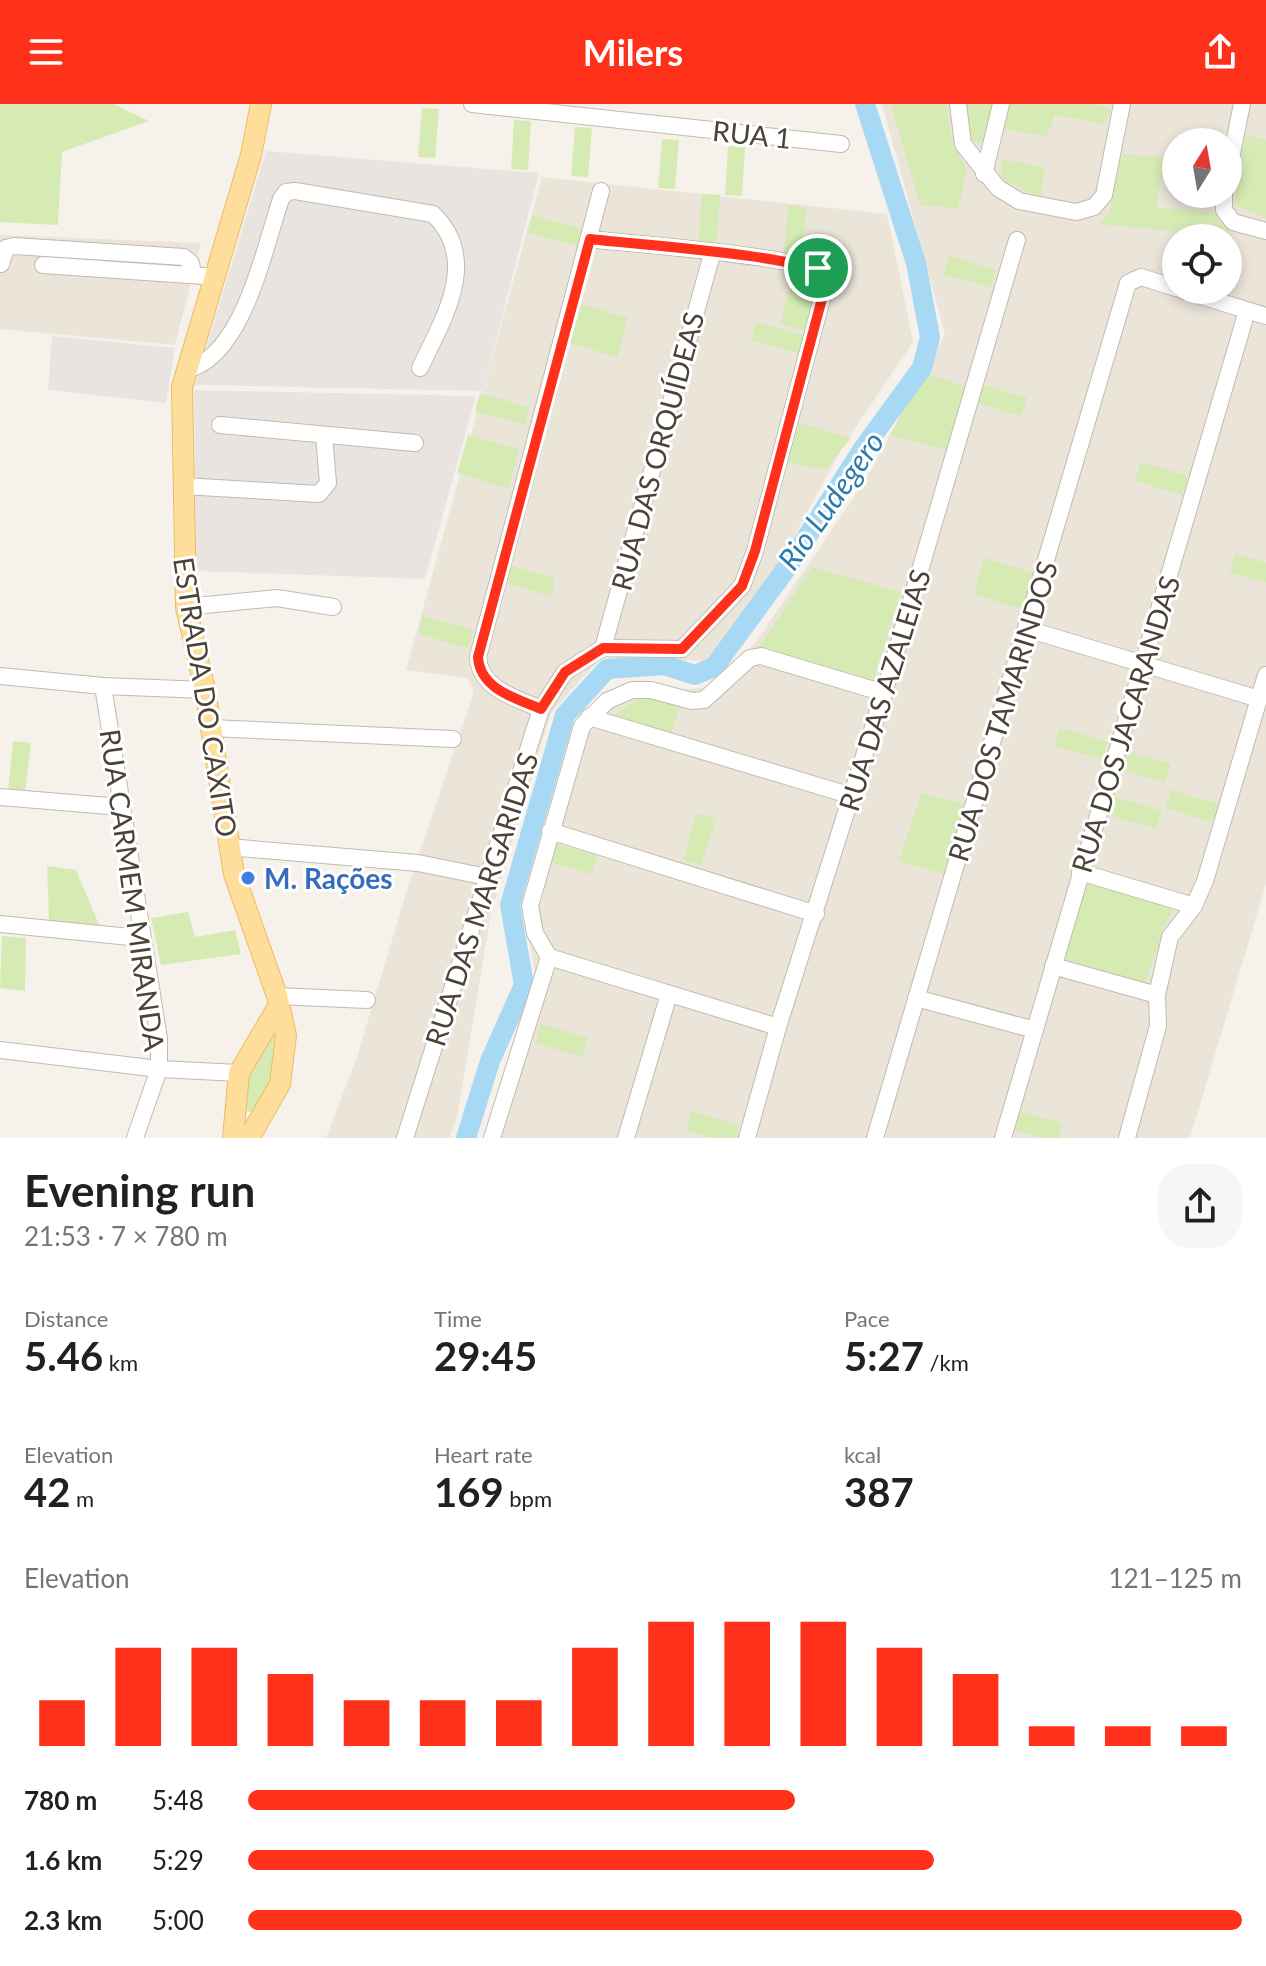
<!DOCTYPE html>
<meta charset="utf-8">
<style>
:root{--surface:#fff;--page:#f6f6f6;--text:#202124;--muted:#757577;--accent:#ff311a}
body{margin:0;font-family:Lato,sans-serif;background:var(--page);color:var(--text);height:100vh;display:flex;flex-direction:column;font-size:30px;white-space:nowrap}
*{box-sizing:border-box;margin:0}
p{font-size:26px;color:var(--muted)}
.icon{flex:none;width:44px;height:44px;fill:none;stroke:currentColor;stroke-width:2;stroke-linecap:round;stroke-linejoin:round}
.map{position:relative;height:1034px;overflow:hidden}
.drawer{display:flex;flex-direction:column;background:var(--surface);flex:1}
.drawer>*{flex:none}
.needle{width:52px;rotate:11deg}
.tools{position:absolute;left:1162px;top:24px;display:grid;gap:16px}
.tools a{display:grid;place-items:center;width:80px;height:80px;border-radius:50%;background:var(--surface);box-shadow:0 4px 12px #0003;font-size:40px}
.pin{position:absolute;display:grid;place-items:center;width:68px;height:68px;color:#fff;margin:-34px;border:4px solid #fff;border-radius:50%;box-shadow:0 2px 8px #0007}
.round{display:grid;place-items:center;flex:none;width:84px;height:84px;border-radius:32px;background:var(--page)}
.overview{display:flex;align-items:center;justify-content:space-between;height:136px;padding:0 24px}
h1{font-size:44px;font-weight:700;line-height:60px}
.stats{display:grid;grid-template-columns:repeat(3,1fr);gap:12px;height:136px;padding:8px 24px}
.stats div{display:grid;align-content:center}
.stats b{font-size:40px;font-weight:700}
.stats small{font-size:22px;font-weight:400}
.stats p{font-size:22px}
.chart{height:224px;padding:16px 24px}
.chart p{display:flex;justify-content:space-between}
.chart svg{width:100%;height:144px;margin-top:8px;stroke:var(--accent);stroke-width:6}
ul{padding:0 24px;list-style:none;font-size:26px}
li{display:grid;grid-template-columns:128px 96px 1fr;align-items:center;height:60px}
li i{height:20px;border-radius:10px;background:var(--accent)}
header{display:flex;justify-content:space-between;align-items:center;height:104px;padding:0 24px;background:var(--accent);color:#fff;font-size:36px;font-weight:700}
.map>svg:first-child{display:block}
.residential{fill:#eae4d9;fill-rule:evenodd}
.industrial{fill:#e9e4e0}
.green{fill:#d5ebb3}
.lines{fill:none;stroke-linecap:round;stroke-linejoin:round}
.river{stroke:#a7d8f4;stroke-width:20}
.minor-casing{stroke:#c2baad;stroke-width:18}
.major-casing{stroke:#e9bc67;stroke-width:22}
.minor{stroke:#fff;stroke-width:16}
.major{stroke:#ffde9c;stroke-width:20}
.route-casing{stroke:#fff;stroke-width:16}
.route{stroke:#ff311a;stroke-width:10}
.shop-dot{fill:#3f7fe0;stroke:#fff;stroke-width:3}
.labels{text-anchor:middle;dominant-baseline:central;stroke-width:6;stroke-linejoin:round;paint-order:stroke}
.street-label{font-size:28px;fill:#4b4338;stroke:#fff}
.shop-label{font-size:28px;font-weight:bold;fill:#366cbe;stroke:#fff;text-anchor:start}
.water-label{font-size:30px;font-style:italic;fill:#297bac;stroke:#fff}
</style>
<header><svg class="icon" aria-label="menu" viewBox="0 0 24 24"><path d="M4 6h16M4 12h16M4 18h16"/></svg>Milers<svg class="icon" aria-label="share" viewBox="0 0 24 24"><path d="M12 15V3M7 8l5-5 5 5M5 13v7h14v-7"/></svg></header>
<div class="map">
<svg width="1266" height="1034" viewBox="0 0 1266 1034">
<rect width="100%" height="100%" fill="#f6f2eb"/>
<g class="residential">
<path d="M882 0H1266V780L1190 1034H483L535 868 523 800 584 611 638 589 714 583 756 538 866 375 945 230ZM1176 38H1228V90H1176ZM1176 134H1228V186H1176Z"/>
<path d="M542 73 887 110 913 238 842 344 778 462 705 557 601 553 551 609 491 809 457 1014 449 1034H326L356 956 407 786 474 588 468 574 406 566Z"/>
<path d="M0 131 201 139 175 241 0 225Z"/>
</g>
<g class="industrial">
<path d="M266 47 539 69 483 287 195 281Z"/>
<path d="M52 232 175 244 166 299 48 286Z"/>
<path d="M194 286 476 292 425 475 196 467Z"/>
</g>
<g class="green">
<path d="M0 0H114L149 17 62 48 58 121 0 118Z"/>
<path d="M891 0H946L952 37 967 66 958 104 920 101Z"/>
<path d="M965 0H995L983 39 969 35Z"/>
<path d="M1009 0H1093L1110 4 1106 20 1055 11 1046 32 1002 25Z"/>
<path d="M422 4 439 5 435 54 418 53Z"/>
<path d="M514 16 531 17 528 66 511 65Z"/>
<path d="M575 23 592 24 588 73 571 72Z"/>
<path d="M1246 31 1266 36V114L1234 101Z"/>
<path d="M662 35 679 36 675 85 658 84Z"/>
<path d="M728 42 745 43 742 92 725 91Z"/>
<path d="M1123 50 1165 54 1156 104 1213 108 1233 133 1099 120 1109 109Z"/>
<path d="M1001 55 1044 63 1041 94 1002 75Z"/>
<path d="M702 90 720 91 716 142 698 141Z"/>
<path d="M788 101 806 103 802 154 784 152Z"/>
<path d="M532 111 581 125 577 142 527 128Z"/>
<path d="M949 152 996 166 991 184 943 170Z"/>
<path d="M794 171 818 174 806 226 780 220Z"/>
<path d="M576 199 628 214 617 253 565 238Z"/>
<path d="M756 218 806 232 801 250 751 236Z"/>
<path d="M923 269 967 283 948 346 890 331Z"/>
<path d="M979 280 1027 294 1021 312 974 298Z"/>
<path d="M480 289 529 303 525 321 475 307Z"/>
<path d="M799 319 851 334 825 366 788 358Z"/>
<path d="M468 331 519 345 508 384 457 369Z"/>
<path d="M1141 358 1188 372 1182 391 1135 377Z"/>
<path d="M1236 449 1266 459V479L1230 468Z"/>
<path d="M985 454 1037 470 1026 506 974 490Z"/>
<path d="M506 460 555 474 551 492 501 478Z"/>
<path d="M812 463 901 488 872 581 756 548Z"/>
<path d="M423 512 473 526 468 544 418 530Z"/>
<path d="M641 594 681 600 671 630 614 611Z"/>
<path d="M1060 624 1108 638 1102 656 1055 642Z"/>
<path d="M13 637 31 639 25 690 8 688Z"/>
<path d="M1123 646 1171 660 1165 679 1118 665Z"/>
<path d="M1171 686 1218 700 1212 718 1165 704Z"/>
<path d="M921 689 964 700 946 771 899 757Z"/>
<path d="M1114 693 1162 707 1156 725 1109 711Z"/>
<path d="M697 709 716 714 701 761 683 756Z"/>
<path d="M553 740 598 751 592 770 548 758Z"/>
<path d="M47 762 76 766 100 823 49 816Z"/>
<path d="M1087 776 1177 800 1165 820 1145 880 1057 853Z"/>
<path d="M188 808 195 833 235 826 241 850 161 861 151 814Z"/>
<path d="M2 832 26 834 25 887 0 884Z"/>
<path d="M541 920 588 934 583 953 535 939Z"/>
<path d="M270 931 276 933V968L255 1010 245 1006 247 971Z"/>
<path d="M1016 1005 1063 1020 1059 1034H1043L1010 1024Z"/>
<path d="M692 1007 739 1021 736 1034H713L686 1026Z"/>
</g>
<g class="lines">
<path class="river" d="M466 1034 490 957 524 881 510 801 565 611 607 565 664 561 695 571 714 563 789 461 862 346 922 264 930 233 916 159 865 0"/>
<defs>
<g id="minor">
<path d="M472 0 841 40"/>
<path d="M958 0 963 40 998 84 1019 97 1076 108 1094 103 1104 91 1122 0"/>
<path d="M1228 69 1242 0"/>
<path d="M984 70 1001 0"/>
<path d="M1224 90V106L1233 118 1266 127"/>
<path d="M1 160 6 144 14 142 184 153 191 159 193 170"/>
<path d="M43 161 204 172"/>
<path d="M1182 186 1266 212"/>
<path d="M185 266C243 255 264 144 281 95L286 88 295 87 433 110C481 156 443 215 420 264"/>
<path d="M220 321 415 339"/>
<path d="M183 382 319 390 328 379 324 331"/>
<path d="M186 503 277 494 333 503"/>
<path d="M1027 525 1259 595"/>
<path d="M603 544 712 150"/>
<path d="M0 572 103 582 205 586"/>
<path d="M103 582 159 935V965L135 1034"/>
<path d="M541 605C516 594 480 585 478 553L601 87"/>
<path d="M589 613 852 692"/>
<path d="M212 624 453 635"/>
<path d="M0 693 121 703"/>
<path d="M550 727 816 810"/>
<path d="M228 743 418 759 487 773"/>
<path d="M1080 768 1194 802"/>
<path d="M0 820 140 834"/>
<path d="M549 853 778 923"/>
<path d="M1053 862 1157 891"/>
<path d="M277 892 367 896"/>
<path d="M916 894 1035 926"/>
<path d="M0 946 159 965 239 969"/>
<path d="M405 1034 541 605 565 568 603 544 682 545 742 482 755 447 828 172C811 152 628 140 590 135"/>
<path d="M492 1034 549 853 535 829 530 802 582 622 607 597 632 586H651L692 597 704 596 750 554 761 552 884 589"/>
<path d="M626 1034 669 890"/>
<path d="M747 1034 778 923 884 589 1017 136"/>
<path d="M875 1034 1128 179 1141 173 1176 184"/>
<path d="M1003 1034 1247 207"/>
<path d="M1127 1034 1158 922 1157 891 1170 833 1194 802 1205 777 1266 571"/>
</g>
<g id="major">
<path d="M233 1034 239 969 279 901"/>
<path d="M249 1034 280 980 286 931 277 892 234 770 205 586 186 503 182 283 251 51 261 0"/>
</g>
</defs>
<use href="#minor" class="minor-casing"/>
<use href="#major" class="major-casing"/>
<use href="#minor" class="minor"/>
<use href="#major" class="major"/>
</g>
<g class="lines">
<defs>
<path id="route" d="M590 135C628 140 811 152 828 172L755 447 742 482 682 545 603 544 565 568 541 605C515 594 480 585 478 553Z"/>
</defs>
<use href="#route" class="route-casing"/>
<use href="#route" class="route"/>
</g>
<circle class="shop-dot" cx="248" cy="774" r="8"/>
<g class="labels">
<g class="street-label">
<text transform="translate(752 30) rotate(6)">RUA 1</text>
<text transform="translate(657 347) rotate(-75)">RUA DAS ORQUÍDEAS</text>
<text transform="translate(884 586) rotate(-73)">RUA DAS AZALEIAS</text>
<text transform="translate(206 593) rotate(81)">ESTRADA DO CAXITO</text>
<text transform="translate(1002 607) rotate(-73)">RUA DOS TAMARINDOS</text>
<text transform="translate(1125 620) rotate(-73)">RUA DOS JACARANDAS</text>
<text transform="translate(133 786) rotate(82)">RUA CARMEM MIRANDA</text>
<text transform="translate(481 795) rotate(-72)">RUA DAS MARGARIDAS</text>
</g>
<g class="shop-label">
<text x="264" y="774">M. Rações</text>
</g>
<g class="water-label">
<text transform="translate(830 396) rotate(-55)">Rio Ludegero</text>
</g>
</g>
</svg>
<div class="tools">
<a><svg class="needle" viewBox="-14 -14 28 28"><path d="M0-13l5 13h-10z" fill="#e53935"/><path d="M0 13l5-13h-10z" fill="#757577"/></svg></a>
<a><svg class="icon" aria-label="locate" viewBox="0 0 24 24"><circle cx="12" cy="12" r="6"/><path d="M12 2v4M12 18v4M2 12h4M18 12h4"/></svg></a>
</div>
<div class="pin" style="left:818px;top:164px;background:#1e9e55"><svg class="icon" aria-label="arrive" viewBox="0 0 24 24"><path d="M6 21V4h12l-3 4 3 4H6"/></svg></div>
</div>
<section class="drawer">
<div class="overview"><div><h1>Evening run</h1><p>21:53 · 7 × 780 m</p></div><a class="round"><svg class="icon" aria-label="share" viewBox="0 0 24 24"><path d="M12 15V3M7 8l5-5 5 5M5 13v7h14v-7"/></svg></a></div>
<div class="stats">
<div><p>Distance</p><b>5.46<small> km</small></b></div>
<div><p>Time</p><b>29:45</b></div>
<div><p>Pace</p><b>5:27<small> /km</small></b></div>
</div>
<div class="stats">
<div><p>Elevation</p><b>42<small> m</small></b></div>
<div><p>Heart rate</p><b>169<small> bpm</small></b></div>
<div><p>kcal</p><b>387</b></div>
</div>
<div class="chart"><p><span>Elevation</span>121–125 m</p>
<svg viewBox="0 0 160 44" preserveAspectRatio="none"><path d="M5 44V30M15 44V14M25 44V14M35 44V22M45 44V30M55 44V30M65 44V30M75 44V14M85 44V6M95 44V6M105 44V6M115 44V14M125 44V22M135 44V38M145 44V38M155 44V38"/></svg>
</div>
<ul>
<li><b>780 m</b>5:48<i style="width:55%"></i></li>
<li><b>1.6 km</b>5:29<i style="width:69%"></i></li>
<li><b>2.3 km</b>5:00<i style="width:100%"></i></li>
</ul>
</section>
